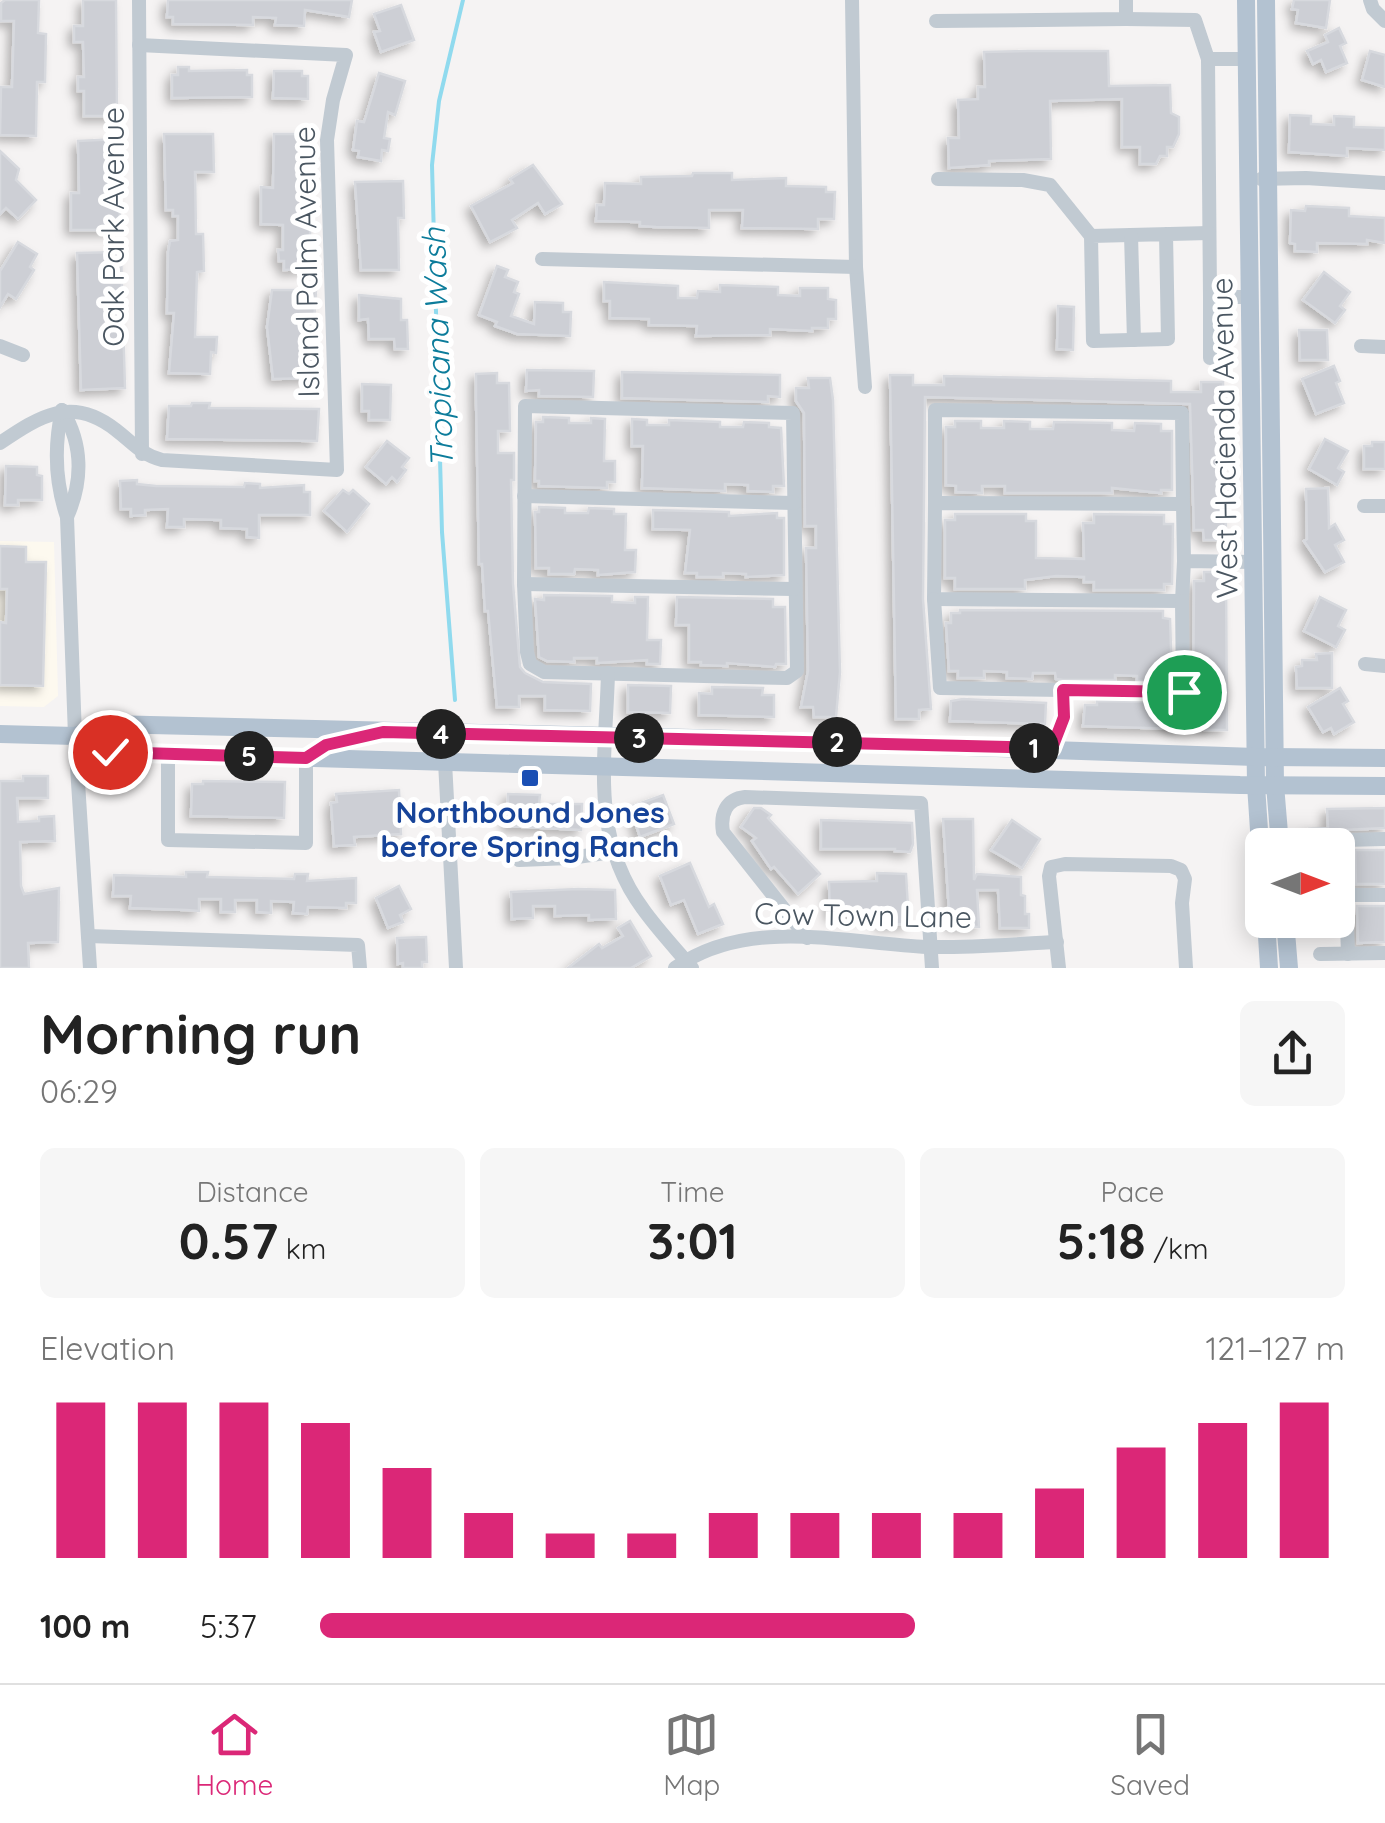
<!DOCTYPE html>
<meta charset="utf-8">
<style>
:root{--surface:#fff;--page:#f6f6f6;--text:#222;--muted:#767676;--line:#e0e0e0;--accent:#db2777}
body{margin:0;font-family:Quicksand,sans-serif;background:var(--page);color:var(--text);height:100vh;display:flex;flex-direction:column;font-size:38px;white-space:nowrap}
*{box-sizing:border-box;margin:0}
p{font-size:32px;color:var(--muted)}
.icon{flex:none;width:55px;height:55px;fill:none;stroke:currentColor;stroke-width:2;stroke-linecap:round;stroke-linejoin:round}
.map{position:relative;height:968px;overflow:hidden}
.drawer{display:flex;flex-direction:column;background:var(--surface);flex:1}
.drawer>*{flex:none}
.needle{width:65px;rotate:90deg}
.controls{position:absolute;left:1245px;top:828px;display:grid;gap:20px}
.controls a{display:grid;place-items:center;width:110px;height:110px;border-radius:15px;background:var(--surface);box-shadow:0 5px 25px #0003;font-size:50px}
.pin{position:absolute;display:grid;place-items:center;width:85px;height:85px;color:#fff;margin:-42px;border:5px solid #fff;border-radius:50%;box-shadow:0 2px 10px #0007}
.km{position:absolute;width:50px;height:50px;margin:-25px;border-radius:50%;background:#222;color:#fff;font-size:28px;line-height:50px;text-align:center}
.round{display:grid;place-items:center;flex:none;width:105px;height:105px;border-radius:15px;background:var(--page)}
.summary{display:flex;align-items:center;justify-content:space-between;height:170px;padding:0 40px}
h1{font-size:55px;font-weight:700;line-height:75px}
.figures{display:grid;grid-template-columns:repeat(3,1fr);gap:15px;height:170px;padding:10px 40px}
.figures div{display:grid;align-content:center;border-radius:15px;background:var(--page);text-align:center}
.figures b{font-size:50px;font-weight:700}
.figures small{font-size:28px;font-weight:400}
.figures p{font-size:28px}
.chart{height:280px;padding:20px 40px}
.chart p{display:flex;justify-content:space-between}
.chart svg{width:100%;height:180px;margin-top:10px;stroke:var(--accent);stroke-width:6}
ul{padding:0 40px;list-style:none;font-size:32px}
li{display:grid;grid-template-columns:160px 120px 1fr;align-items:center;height:75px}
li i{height:25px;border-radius:12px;background:var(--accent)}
.menu{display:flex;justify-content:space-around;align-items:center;height:140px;border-top:2px solid var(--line);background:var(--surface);font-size:28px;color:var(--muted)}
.menu a{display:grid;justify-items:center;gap:5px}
.menu .selected{color:var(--accent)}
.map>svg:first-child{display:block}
.commercial{fill:#fdf9ef}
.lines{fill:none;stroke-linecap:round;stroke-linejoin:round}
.stream{stroke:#90daee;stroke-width:4}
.building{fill:#cdcfd5;stroke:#d7d9de;stroke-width:2.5;filter:url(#shadow)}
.minor{stroke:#c1cad2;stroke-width:14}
.major{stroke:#b3c2d1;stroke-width:18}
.route-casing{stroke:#fff;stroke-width:20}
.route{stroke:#db2777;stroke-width:12}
.transit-dot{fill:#1a4fb4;stroke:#fff;stroke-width:4}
.labels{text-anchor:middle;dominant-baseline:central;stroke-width:10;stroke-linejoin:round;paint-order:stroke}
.street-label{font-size:30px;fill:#4a5661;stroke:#fff}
.transit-label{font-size:30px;font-weight:bold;fill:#164399;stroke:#fff}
.water-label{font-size:32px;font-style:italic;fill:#0c7c9b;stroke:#fff}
</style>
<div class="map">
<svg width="1385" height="968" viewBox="0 0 1385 968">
<defs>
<filter id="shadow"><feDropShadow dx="-5" dy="5" stdDeviation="5" flood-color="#0004"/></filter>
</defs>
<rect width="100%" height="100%" fill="#f5f3f3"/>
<path class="commercial" d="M0 541 54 542 58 696 44 707 0 706Z"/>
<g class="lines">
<path class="stream" d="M455 700 442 532 432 165 439 101 463 0"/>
</g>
<g class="building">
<path d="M5 0H39L38 33 46 34 45 82H37L36 136 0 135 1 87H12L14 21H1V3Z"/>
<path d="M83 0H116L117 116H84V91H78V77H84L83 42H74V26H83Z"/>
<path d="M168 0H352L349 17 305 10 304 26 275 25 276 18 253 17V25L173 24V17H167Z"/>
<path d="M1294 0H1330L1326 28 1296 23 1298 10 1292 9Z"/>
<path d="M401 5 414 40 381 52 374 32 380 31 374 14Z"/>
<path d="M1339 28 1346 43 1340 46 1347 63 1326 72 1321 60 1313 64 1307 51 1328 42 1325 35Z"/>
<path d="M1028 51H1108L1109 86 1170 85 1171 113 1179 117V134L1173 147H1167V156H1160L1156 164H1140V147H1122V99L1050 101 1051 159 989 161V165L949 168 948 138H959L958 100 978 99V87H985L984 52Z"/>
<path d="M1370 51 1385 55V87L1362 80Z"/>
<path d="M178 67H189V71L247 70V75H252V97L172 98V75H178Z"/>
<path d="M274 71H302V76H308V99L273 98Z"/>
<path d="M379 73 405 81 395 115 388 112 384 138 390 139 388 151 382 150 381 161 358 157 359 151 353 150 357 121 364 122Z"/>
<path d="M1290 115 1311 116V124L1334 125V116L1354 117V127L1385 128V150L1347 148V156L1289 152Z"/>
<path d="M164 134H213L214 172H195L196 234H203L204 271 197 272 195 337H217L216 353 211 352 210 374 169 373 174 313H167L168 252 170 241 178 240V216H173V210H166Z"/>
<path d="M274 134H308L307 167 298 166V188H312L310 235 312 264H306V269L284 270V261H279L278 250H283V225L261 224V187L273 188Z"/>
<path d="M119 139 120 230H71V193H79L78 141Z"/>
<path d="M0 151 19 169 16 180 36 200 18 219 6 208 0 214Z"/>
<path d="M533 165 562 204 545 214 538 203 512 220 517 228 490 242 471 206 513 183 510 179Z"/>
<path d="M693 173H732V180L786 178V186L826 187V192H835L834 219H818V229L742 228 743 210H709V228L656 227 640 226V222L596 221 597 205H604L605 183 641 184V177L692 176Z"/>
<path d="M403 181 404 218H398L399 270H361L355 182Z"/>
<path d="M1306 206 1349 208V216L1385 218V243L1367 240V244L1317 243V252L1295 251V244L1290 243 1291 210 1305 211Z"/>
<path d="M18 242 37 254 30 267 34 270 16 299 8 294 0 307V271Z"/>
<path d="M121 252 125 388 81 390 77 253Z"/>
<path d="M497 266 508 270 505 277 518 282 514 292 519 294 511 316 534 324 535 302 563 303V312H571L570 336 517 334 495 326 497 322 479 315Z"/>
<path d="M1324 272 1350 292 1340 306 1345 310 1335 323 1303 300Z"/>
<path d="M604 282 678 286V298H697L698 291 720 292V285L778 287V295L800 296V288H828V299L836 300V319H828V328H812V331L770 329V335L696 336 697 326 649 325V319L610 318V301H604Z"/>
<path d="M272 290H316L313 341 316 378 273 379 267 327Z"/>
<path d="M359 295 401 299V320H407L408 349H395L394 339H369L368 319 359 320Z"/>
<path d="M1058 306 1074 307 1073 350 1057 349Z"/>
<path d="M1299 330H1327L1328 360H1300Z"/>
<path d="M1334 366 1340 381 1336 383 1344 403 1316 414 1302 379Z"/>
<path d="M527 370 594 371 593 397 539 396V390L526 391Z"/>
<path d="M622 372 780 375V397L768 396V402L622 398Z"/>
<path d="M497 373V383H509L510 431H498V453H514V480H511L513 584 520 667 525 673 543 682 591 684 590 711 545 710V696H519V707H497L488 611H485L482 564H479L476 398V374Z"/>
<path d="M890 375H913V385H944V376L1171 381V392H1201V382H1223L1226 540H1204L1203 530H1194L1190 404 925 397 923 599 931 709 919 710V719H896Z"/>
<path d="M808 378H830L833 400 840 672 836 717H814L813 707H801L808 671 806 548H816V526H805L804 413 796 401V388H809Z"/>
<path d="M362 384 391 385 390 420H369V411H362Z"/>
<path d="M192 403H210L209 408 319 409 317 441 167 439 169 406H191Z"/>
<path d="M543 417 569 418V423H591V418L605 419 604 461H615V482H607V488L539 486V481H535L536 422H543Z"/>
<path d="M632 419 647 420V425H669V420L720 422V427H743L744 422 769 423V427L781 428 784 486H773V492L748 491V485L725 484V491L642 488 643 446H632Z"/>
<path d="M955 421H981V428H1004V421L1030 422V429H1053L1054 422 1112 423V430L1134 431 1135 423 1161 424V431H1172V490H1161V493L1112 488V493H1005V486H982V493L956 492V486L946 485V427H955Z"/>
<path d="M1325 439 1348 451 1338 468 1344 472 1337 485 1309 469Z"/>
<path d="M387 441 409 458 402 467 406 470 397 482 392 477 386 484 366 467Z"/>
<path d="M1372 442H1385V469H1364V446H1372Z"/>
<path d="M6 466 37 467V475L42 476V500H18V505H5Z"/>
<path d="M137 480V484L156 486 244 487 245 483 260 484V488L304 485V492H310V515H259V538L247 537V529L221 528V520L184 519V527H167L168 509 145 510V515L131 516V509H121L120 481Z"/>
<path d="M1328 488 1329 528 1335 524 1344 540 1335 545 1344 562 1325 572 1304 541 1307 539 1306 489Z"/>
<path d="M343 490 349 494 353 490 369 504 347 532 324 511Z"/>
<path d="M539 507 565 508V513H588L589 508 614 509V514H626L625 550H636L635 572 598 575V570L575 569 574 574H549V568H536L535 512H539Z"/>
<path d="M653 510 729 512V516L777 513V518H784V575L746 577V574L723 573V577H697V573H685L690 530 653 529Z"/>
<path d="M955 514H1026V521H1036V558L1084 559 1083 523H1094V514L1164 515V524H1173L1172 584H1164V590H1094V582H1084V577L1056 576 1025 580V589H955V578H945V520H955Z"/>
<path d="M0 546 26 547V562H46L43 686 0 685V622L6 623 7 589H0Z"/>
<path d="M1204 572H1226L1227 730H1205L1204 720H1179V729L1083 726 1085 705H1097V701L1167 702V707L1193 706 1194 581H1204Z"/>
<path d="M544 595 612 596V602L635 603V597H648L647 640H661L660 664H647V660L597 663V658H574V662L547 661 539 657 535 599 544 600Z"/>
<path d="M677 597 773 599V607H785L786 664H776L775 667 727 663V666L701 665V662H689V625H676Z"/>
<path d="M1320 597 1346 610 1338 626 1345 630 1336 647 1304 631Z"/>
<path d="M960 610 1163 611V618L1170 619 1172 677H1164V681H1137V676L1115 675V680H1063L1056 679 1055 673H1033L1032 679 1007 678V672L984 671V678H958V671H949L946 623H951V613H960Z"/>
<path d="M1332 653V688H1297L1296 667 1302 666V660H1317L1316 654Z"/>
<path d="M628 685 671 686 670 713 628 712Z"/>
<path d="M712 687 763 688 762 695H774V717L699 715V693L712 694Z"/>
<path d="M1340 688 1348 701 1343 704 1354 722 1334 734 1331 728 1323 732 1308 707Z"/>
<path d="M963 699 1046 703 1045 724 950 721 951 701Z"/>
<path d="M23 776H48V798H17L18 822 39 821V817L54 816 55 841 20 842 21 886 24 894 59 888 58 942 28 943 29 968H0V781H23Z"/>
<path d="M203 781 285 782 284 818 191 816 192 784H203Z"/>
<path d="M399 790 401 834 354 837 355 845 334 846 331 803 337 802 336 794Z"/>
<path d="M508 794 540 795 539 804H582L581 830 507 826Z"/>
<path d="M663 795 674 824 640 837 630 807Z"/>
<path d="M754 808H761L771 815 768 818 820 874 798 894 774 867 771 869 752 841 756 838 741 827Z"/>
<path d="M1385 808V828L1343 830 1335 834 1334 845H1309V829L1328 828 1327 809Z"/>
<path d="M943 819H973L974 880 977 874 1021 877V895L1025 896V914H1029V928H1000L998 890H977L979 927 950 926Z"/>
<path d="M821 820 912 823 913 844 910 852 895 851V849H821Z"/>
<path d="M1012 820 1040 839 1022 868 991 850Z"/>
<path d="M1355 850H1385V884H1356Z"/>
<path d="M690 863 709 907 714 904 723 924 698 934 684 900 671 905 660 876Z"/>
<path d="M186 872H208L207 877 294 879 295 874H308L307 881 356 878V903H346V908L308 907 307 914 293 913 294 902 271 901V913L257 912V900H235V912H221V899H199V911L186 910 130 908 131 896H113L114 875 186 877Z"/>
<path d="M877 873 906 874 909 924 880 925V914L830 916 829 882 877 881Z"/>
<path d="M399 886 411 909 400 915 403 922 388 928 376 898Z"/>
<path d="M578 889 615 890 616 919 589 920V915L555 916V906H533V918L512 919 511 892Z"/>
<path d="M1357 906H1385V942L1358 943Z"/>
<path d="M630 921 651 956 631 968H568L599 944 602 948 623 936 618 928Z"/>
<path d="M426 937 427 962H422V968H403V963L398 964 397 938Z"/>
</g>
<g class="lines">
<g class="minor">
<path d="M139 0 142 454"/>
<path d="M852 0 856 267 865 387"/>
<path d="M1370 0 1373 9 1385 21"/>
<path d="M1126 19 1195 20 1208 59 1210 297H1250"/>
<path d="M936 21 1126 19V0"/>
<path d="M1208 59H1247"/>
<path d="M938 179 1023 180 1050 185 1091 236"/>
<path d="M1261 179 1306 178 1385 183"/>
<path d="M1166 234 1168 339 1093 341 1091 236 1209 233"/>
<path d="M1131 235 1134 340"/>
<path d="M542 259 856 267"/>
<path d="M1210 297V358"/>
<path d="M0 346 23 355"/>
<path d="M1361 346 1385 347"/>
<path d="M525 406 793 413 797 671 787 678 544 672 530 664 527 652 524 584Z"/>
<path d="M62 410C54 446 55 482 67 517L75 736 90 968"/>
<path d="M62 410C83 444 83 481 67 517"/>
<path d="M0 443C40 416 72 395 116 430 133 443 140 454 162 460L337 470 327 140 333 100 346 55 139 45"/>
<path d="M524 496 794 503"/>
<path d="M935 503V410H938L1182 413 1183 504"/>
<path d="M1364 506H1385"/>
<path d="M1184 561 1183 504 935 503 934 599 1182 601 1184 561 1253 562"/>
<path d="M524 584 794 589"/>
<path d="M934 599 940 688 1183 692 1182 601"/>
<path d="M1365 664 1385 666"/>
<path d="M608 673C606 756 589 837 643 909 658 930 676 949 692 968"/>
<path d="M1051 749 1064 717 1063 690"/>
<path d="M168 753V840L306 843V758"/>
<path d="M445 762 456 968"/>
<path d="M519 860 570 858 612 852"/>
<path d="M1346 895H1385"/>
<path d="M88 936 358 945 360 968"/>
<path d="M807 938 723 832C720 814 726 799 745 797L921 803 932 968"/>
<path d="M1320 954 1385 953"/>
<path d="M1348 954 1344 840 1385 839"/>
<path d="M675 968C748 916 844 943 927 947 970 948 1014 944 1057 942"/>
<path d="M1059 968 1049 876 1051 867 1065 864 1171 866 1181 870 1185 879 1182 903 1186 968"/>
</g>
<g class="major">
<path d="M1246 0 1256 785 1262 875"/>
<path d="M1266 0 1275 785 1280 845"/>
<path d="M0 734 75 736 108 724 734 739 1255 757 1385 758"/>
<path d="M75 736 110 752 1240 785 1385 786"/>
<path d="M306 758 326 745 363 737"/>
<path d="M1266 920 1269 968"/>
<path d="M1285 920 1289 968"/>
</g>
</g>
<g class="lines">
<defs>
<path id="route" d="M110 752 306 758 326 745 383 732 1052 748 1064 717 1063 690 1184 692"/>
</defs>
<use href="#route" class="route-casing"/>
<use href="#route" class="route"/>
</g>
<rect class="transit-dot" x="520" y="768" width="20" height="20" rx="5"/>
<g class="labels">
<g class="street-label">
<text transform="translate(113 227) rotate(-90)">Oak Park Avenue</text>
<text transform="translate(306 262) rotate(-91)">Island Palm Avenue</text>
<text transform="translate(1224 438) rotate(-91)">West Hacienda Avenue</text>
<text transform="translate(863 915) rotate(1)">Cow Town Lane</text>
</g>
<g class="transit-label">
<text x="530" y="812">Northbound Jones<tspan x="530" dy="34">before Spring Ranch</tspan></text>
</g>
<g class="water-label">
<text transform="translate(437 348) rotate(-92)">Tropicana Wash</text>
</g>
</g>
</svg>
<div class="controls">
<a><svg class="needle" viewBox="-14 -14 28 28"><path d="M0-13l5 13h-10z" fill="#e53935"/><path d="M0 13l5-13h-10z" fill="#767676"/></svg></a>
</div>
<div class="pin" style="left:1184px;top:692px;background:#1e9e55"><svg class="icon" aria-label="arrive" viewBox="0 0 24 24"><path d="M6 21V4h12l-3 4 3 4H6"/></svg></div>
<div class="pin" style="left:110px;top:752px;background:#d93025"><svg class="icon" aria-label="check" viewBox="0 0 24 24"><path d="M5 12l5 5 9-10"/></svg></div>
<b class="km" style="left:1034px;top:748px">1</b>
<b class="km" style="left:837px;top:742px">2</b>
<b class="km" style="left:639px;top:738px">3</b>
<b class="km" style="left:441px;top:734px">4</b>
<b class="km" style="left:249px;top:756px">5</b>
</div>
<section class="drawer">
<div class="summary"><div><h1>Morning run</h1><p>06:29</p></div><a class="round"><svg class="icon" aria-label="share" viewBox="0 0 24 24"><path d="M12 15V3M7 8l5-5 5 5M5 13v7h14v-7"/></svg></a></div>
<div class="figures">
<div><p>Distance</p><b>0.57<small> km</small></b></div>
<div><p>Time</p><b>3:01</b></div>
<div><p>Pace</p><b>5:18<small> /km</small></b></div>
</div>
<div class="chart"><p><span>Elevation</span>121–127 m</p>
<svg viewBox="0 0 160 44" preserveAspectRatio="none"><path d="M5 44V6M15 44V6M25 44V6M35 44V11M45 44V22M55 44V33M65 44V38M75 44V38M85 44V33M95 44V33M105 44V33M115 44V33M125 44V27M135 44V17M145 44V11M155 44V6"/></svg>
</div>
<ul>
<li><b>100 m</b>5:37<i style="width:58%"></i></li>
</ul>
</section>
<nav class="menu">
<a class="selected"><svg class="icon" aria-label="home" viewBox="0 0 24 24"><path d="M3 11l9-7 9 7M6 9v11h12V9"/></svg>Home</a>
<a><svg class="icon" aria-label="map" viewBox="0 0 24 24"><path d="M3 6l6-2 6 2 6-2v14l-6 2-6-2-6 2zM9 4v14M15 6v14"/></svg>Map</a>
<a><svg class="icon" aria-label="saved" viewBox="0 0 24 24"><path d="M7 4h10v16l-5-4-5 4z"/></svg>Saved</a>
</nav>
